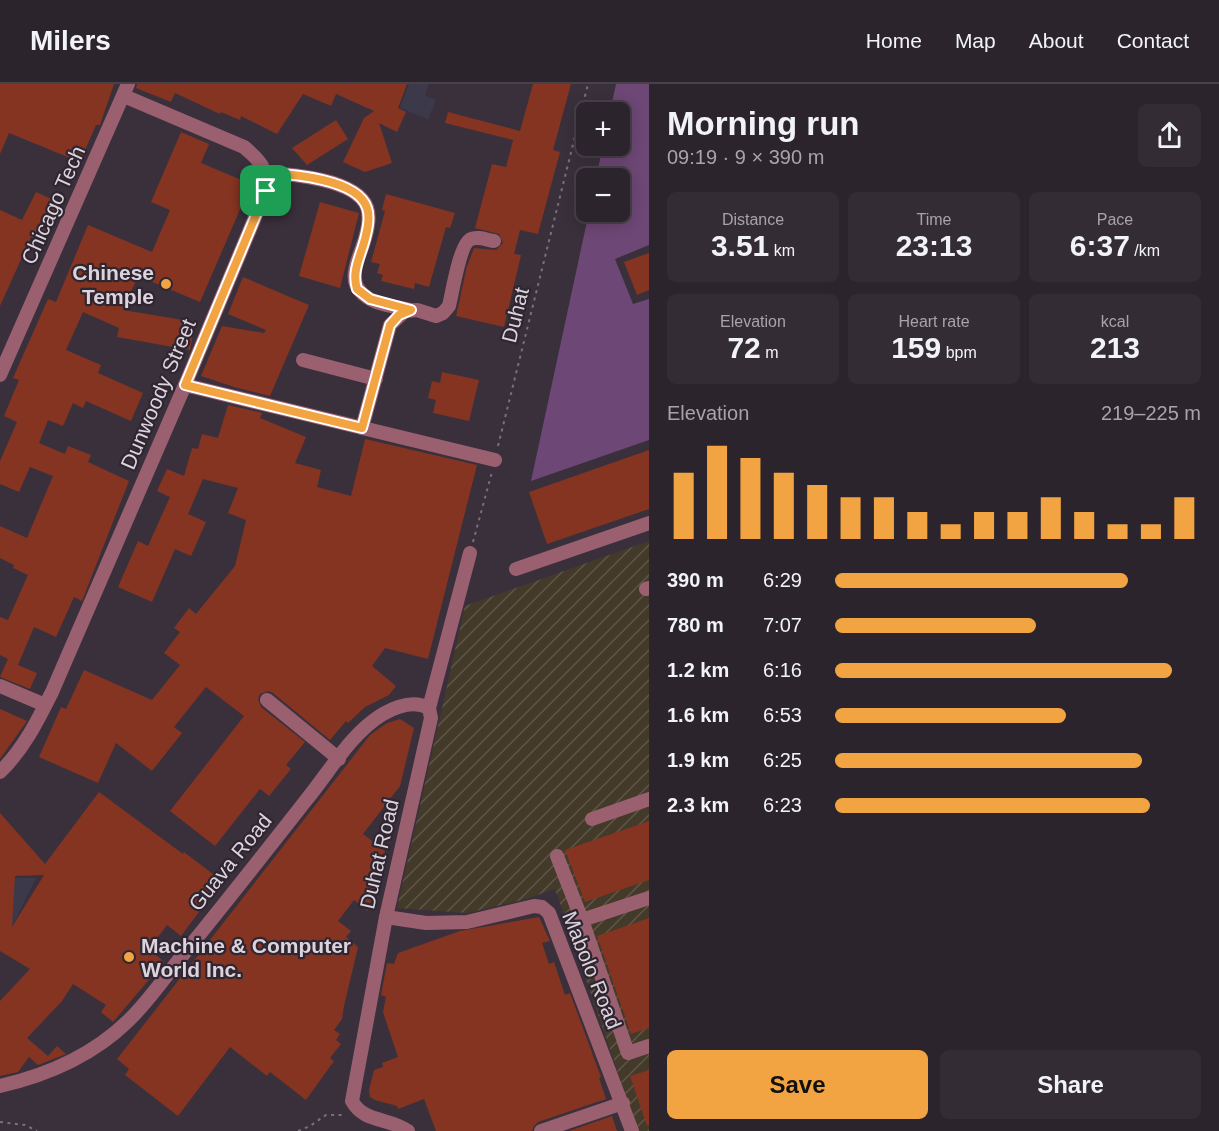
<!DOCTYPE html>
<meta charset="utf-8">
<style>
:root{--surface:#2c242d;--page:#342c35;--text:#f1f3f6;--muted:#a6a4aa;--line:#484149;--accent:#f3a442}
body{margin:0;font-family:Arial,sans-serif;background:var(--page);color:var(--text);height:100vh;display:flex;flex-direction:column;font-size:22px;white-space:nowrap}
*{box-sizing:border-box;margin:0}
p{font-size:20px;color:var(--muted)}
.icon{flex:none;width:33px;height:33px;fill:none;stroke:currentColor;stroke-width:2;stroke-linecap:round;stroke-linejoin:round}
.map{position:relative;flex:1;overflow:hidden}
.details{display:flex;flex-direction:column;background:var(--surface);width:570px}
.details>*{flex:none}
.buttons{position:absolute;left:576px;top:18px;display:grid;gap:12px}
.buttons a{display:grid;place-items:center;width:54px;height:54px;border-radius:9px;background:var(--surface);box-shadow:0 3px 15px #0003,0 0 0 2px var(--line);font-size:30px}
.pin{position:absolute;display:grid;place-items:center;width:51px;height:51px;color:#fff;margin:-26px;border-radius:12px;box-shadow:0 3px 9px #0006}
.round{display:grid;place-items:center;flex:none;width:63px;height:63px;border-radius:9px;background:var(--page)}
.summary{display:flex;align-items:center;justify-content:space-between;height:102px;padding:0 18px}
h1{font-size:33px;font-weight:700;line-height:45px}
.stats{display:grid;grid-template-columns:repeat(3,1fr);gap:9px;height:102px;padding:6px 18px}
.stats div{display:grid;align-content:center;border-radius:9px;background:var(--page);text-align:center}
.stats b{font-size:30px;font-weight:700}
.stats small{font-size:16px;font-weight:400}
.stats p{font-size:16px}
.chart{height:168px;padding:12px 18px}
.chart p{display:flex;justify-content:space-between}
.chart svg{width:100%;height:108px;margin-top:6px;stroke:var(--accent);stroke-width:6}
.action{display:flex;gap:12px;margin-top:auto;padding:12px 18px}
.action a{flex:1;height:69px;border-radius:9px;background:var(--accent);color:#111;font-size:24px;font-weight:700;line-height:69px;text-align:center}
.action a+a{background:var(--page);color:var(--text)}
ul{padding:0 18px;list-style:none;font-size:20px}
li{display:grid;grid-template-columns:96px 72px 1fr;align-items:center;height:45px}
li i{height:15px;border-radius:8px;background:var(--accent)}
header{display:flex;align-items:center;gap:36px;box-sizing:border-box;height:84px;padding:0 30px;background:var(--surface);border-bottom:2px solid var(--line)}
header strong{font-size:28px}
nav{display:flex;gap:33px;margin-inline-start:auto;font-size:21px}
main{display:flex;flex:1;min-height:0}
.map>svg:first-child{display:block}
.industrial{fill:url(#industrial-furrows)}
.education{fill:#3c394a}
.grass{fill:#6d4775}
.building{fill:#843421;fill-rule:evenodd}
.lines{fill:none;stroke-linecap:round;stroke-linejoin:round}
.path{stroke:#79707a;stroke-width:2;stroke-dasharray:3 4.5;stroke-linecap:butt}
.minor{stroke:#9b6070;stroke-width:14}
.route-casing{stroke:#fff;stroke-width:12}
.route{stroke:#f3a442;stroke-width:8}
.poi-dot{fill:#f3a442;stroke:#302632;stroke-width:2}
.labels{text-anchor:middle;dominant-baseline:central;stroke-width:4.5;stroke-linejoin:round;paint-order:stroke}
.street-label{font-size:21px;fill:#dbd4dc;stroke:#302632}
.poi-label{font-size:21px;font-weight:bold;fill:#dbd4dc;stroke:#302632;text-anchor:end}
</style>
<header>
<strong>Milers</strong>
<nav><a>Home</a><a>Map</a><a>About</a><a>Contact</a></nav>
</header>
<main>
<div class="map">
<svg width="649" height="1047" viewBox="0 0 649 1047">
<defs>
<pattern id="industrial-furrows" width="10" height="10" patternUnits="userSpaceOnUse" patternTransform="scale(1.5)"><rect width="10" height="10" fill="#443a2a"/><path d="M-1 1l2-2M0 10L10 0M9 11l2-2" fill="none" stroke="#5e5648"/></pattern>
</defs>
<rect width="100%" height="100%" fill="#3a303c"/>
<path class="industrial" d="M649 457V1047H638L555 805 523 816 467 829 397 824 465 522Z"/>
<g class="education">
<path d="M409 0H429L425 11 436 16 428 35 400 24Z"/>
<path d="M0 794H36L0 867Z"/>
</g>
<path class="grass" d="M616 0H649V161L615 175 633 220 649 215V356L531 397 589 128H620V94H596L603 62H620V28H610Z"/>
<g class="building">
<path d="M0 0H114L100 41H96L80 78 9 49 0 70Z"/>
<path d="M137 0H407L398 24 406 28 397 48 379 39 392 79 365 88 343 78 364 34 374 27 336 10 331 22 303 10 277 50 241 32 240 36 221 28 220 30 175 9 171 18 136 4Z"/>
<path d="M533 0H571L553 66 560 68 538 150 520 146 514 170 521 171 504 243 456 232 467 182 474 164 496 166 503 159 499 150 475 144 492 80 506 83 513 56 445 39 448 28 520 47Z"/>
<path d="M336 36 348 55 307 81 292 64Z"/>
<path d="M181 48 209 60 201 79 251 100 200 218 138 192 123 226 195 238 190 266 117 253 119 244 83 228 66 266 101 281 98 289 143 309 131 337 86 317 83 324 73 319 63 342 48 336 39 359 65 370 68 362 91 371 88 378 129 397 82 517 74 513 56 553 34 543 18 581 37 589 30 605 0 593 8 575 0 571V533L8 536 28 491 13 484 14 481 0 474V442L27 454 53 392 30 383 19 408 0 400V377L17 338 4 332 19 296 13 294 48 215 56 218 88 141 152 168 170 126 151 118Z"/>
<path d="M36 108 62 120 43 159 31 153 0 222V126L22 136Z"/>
<path d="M386 110 455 129 450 144 446 143 429 203 415 199 414 205 381 197 383 191 377 189 380 180 371 178 385 127 382 126Z"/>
<path d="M320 118 359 129 340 204 299 192Z"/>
<path d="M649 169V206L637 211 624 178Z"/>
<path d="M243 193 309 221 270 312 234 303 201 292 222 242 264 249 266 246 228 230Z"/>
<path d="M442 288 479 296 469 337 433 329 436 316 428 314 432 297 440 299Z"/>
<path d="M228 321 262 329 260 334 306 353 295 379 321 386 317 403 351 412 365 355 477 381 428 575 385 564 372 582 396 602 389 611 365 623 348 639 346 637 330 656 273 609 268 607 260 610 258 615 261 623 305 658 286 681 291 685 269 712 260 705 215 762 170 727 244 632 206 603 174 643 182 649 152 687 116 659 98 699 39 673 61 623 66 625 84 586 152 616 180 581 164 569 180 548 174 544 189 524 196 530 235 482 246 436 228 429 238 404 203 395 188 430 206 438 191 472 175 465 152 518 118 503 138 457 148 462 170 413 157 407 167 385 184 392 192 364 198 365 202 350 218 354Z"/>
<path d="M649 366V425L547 460 529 408Z"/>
<path d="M0 625 27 637 0 675Z"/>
<path d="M400 635 414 644 400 702 363 750 385 767 368 827 354 816 338 837 351 847 346 853 358 863 344 922 342 935 334 946 340 950 336 956 341 960 330 974 334 977 306 1016 270 988 267 992 230 963 178 1032 125 991 129 985 117 975 370 651 387 639Z"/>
<path d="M99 708 183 770 184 768 222 797 181 852 167 841 149 865 164 878 113 938 101 928 106 921 73 900 62 917 27 954 48 972 57 962 66 970 38 981 29 973 18 988 0 992V917L30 885 0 867V729L45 780ZM44 791 12 843 15 792Z"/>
<path d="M649 737V796L585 818 565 766Z"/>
<path d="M539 833 550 857 542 859 549 880 554 878 565 911 570 909 601 993 599 994 606 1015 538 1038 534 1042 532 1047H436L424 1015 398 1025 397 1022 375 1016 370 1013 369 1006 374 986 383 983 382 979 398 973 383 928 386 913 381 911 387 879 394 880 398 869 460 847Z"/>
<path d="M649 834V944L631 950 597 852Z"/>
<path d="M649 986V1041L647 1042 630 992Z"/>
<path d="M612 1032 617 1047H569Z"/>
</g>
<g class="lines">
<g class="path">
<path d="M498 362 588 0"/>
<path d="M473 458 492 388"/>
<path d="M0 1038 25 1041 37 1047"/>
<path d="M298 1047 310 1042 326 1031H345"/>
</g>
<g class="minor">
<path d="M266 89C291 90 356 95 367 123 372 138 364 158 359 172 355 184 351 197 360 207 371 221 395 222 411 226"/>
<path d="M303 276 376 295"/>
<path d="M0 291 128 0"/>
<path d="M185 301 495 376"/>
<path d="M362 344 390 241 405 227 417 226 436 232 443 229 449 222C452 210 460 159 471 155 478 152 487 156 494 157"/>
<path d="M516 485 649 439"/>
<path d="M646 505 649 504"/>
<path d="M0 602 45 621"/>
<path d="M267 616 339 675"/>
<path d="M0 688C23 666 38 636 52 608L185 301 266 107C266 83 262 78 244 63L124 12"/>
<path d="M592 735 649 715"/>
<path d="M557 772 582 836 628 969 649 962"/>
<path d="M386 833 426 839 467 838 534 822 542 823 549 829 632 1047"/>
<path d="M582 836 649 814"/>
<path d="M0 1002C48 991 92 972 128 937 149 917 167 890 186 867 227 817 267 766 307 715 330 687 351 649 383 630 397 622 414 616 429 624"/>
<path d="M408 1047C388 1033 364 1039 352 1017L386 833 431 634 429 624 470 469"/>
<path d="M541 1047 623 1019"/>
</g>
</g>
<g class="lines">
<defs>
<path id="route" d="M266 89C291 90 358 95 367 124 370 132 368 143 366 151 362 170 351 186 357 205L370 215 411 226 399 231 390 241 362 344 185 301 266 107Z"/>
</defs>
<use href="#route" class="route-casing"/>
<use href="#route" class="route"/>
</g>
<g class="poi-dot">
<circle cx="166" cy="200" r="6"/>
<circle cx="129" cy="873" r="6"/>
</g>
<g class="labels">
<g class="street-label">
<text transform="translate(53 121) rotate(-66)">Chicago Tech</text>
<text transform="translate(515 231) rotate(-76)">Duhat</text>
<text transform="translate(158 310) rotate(-67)">Dunwoody Street</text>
<text transform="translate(379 770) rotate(-77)">Duhat Road</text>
<text transform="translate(230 778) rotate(-51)">Guava Road</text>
<text transform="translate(592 886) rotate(68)">Mabolo Road</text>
</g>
<g class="poi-label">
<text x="154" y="188">Chinese<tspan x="154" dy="24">Temple</tspan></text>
<text x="141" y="861" text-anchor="start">Machine &amp; Computer<tspan x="141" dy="24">World Inc.</tspan></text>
</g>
</g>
</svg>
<div class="buttons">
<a>+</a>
<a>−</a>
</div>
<div class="pin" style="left:266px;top:107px;background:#1e9e55"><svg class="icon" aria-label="arrive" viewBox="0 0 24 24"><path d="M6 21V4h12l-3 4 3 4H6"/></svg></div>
</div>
<section class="details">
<div class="summary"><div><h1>Morning run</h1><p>09:19 · 9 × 390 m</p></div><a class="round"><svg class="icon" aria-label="share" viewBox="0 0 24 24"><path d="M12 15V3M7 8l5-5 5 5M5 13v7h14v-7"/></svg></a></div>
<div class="stats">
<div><p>Distance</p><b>3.51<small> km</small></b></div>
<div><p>Time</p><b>23:13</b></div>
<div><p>Pace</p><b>6:37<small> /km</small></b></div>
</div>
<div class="stats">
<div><p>Elevation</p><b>72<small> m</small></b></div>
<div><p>Heart rate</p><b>159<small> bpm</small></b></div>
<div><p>kcal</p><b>213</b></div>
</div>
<div class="chart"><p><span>Elevation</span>219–225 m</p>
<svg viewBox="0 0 160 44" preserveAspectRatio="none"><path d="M5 44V17M15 44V6M25 44V11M35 44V17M45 44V22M55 44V27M65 44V27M75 44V33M85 44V38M95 44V33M105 44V33M115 44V27M125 44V33M135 44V38M145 44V38M155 44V27"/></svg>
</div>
<ul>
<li><b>390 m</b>6:29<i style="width:80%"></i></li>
<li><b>780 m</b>7:07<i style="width:55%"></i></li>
<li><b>1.2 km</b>6:16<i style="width:92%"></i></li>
<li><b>1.6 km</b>6:53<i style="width:63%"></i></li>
<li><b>1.9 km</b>6:25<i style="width:84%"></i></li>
<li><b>2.3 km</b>6:23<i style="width:86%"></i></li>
</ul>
<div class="action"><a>Save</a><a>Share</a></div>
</section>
</main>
